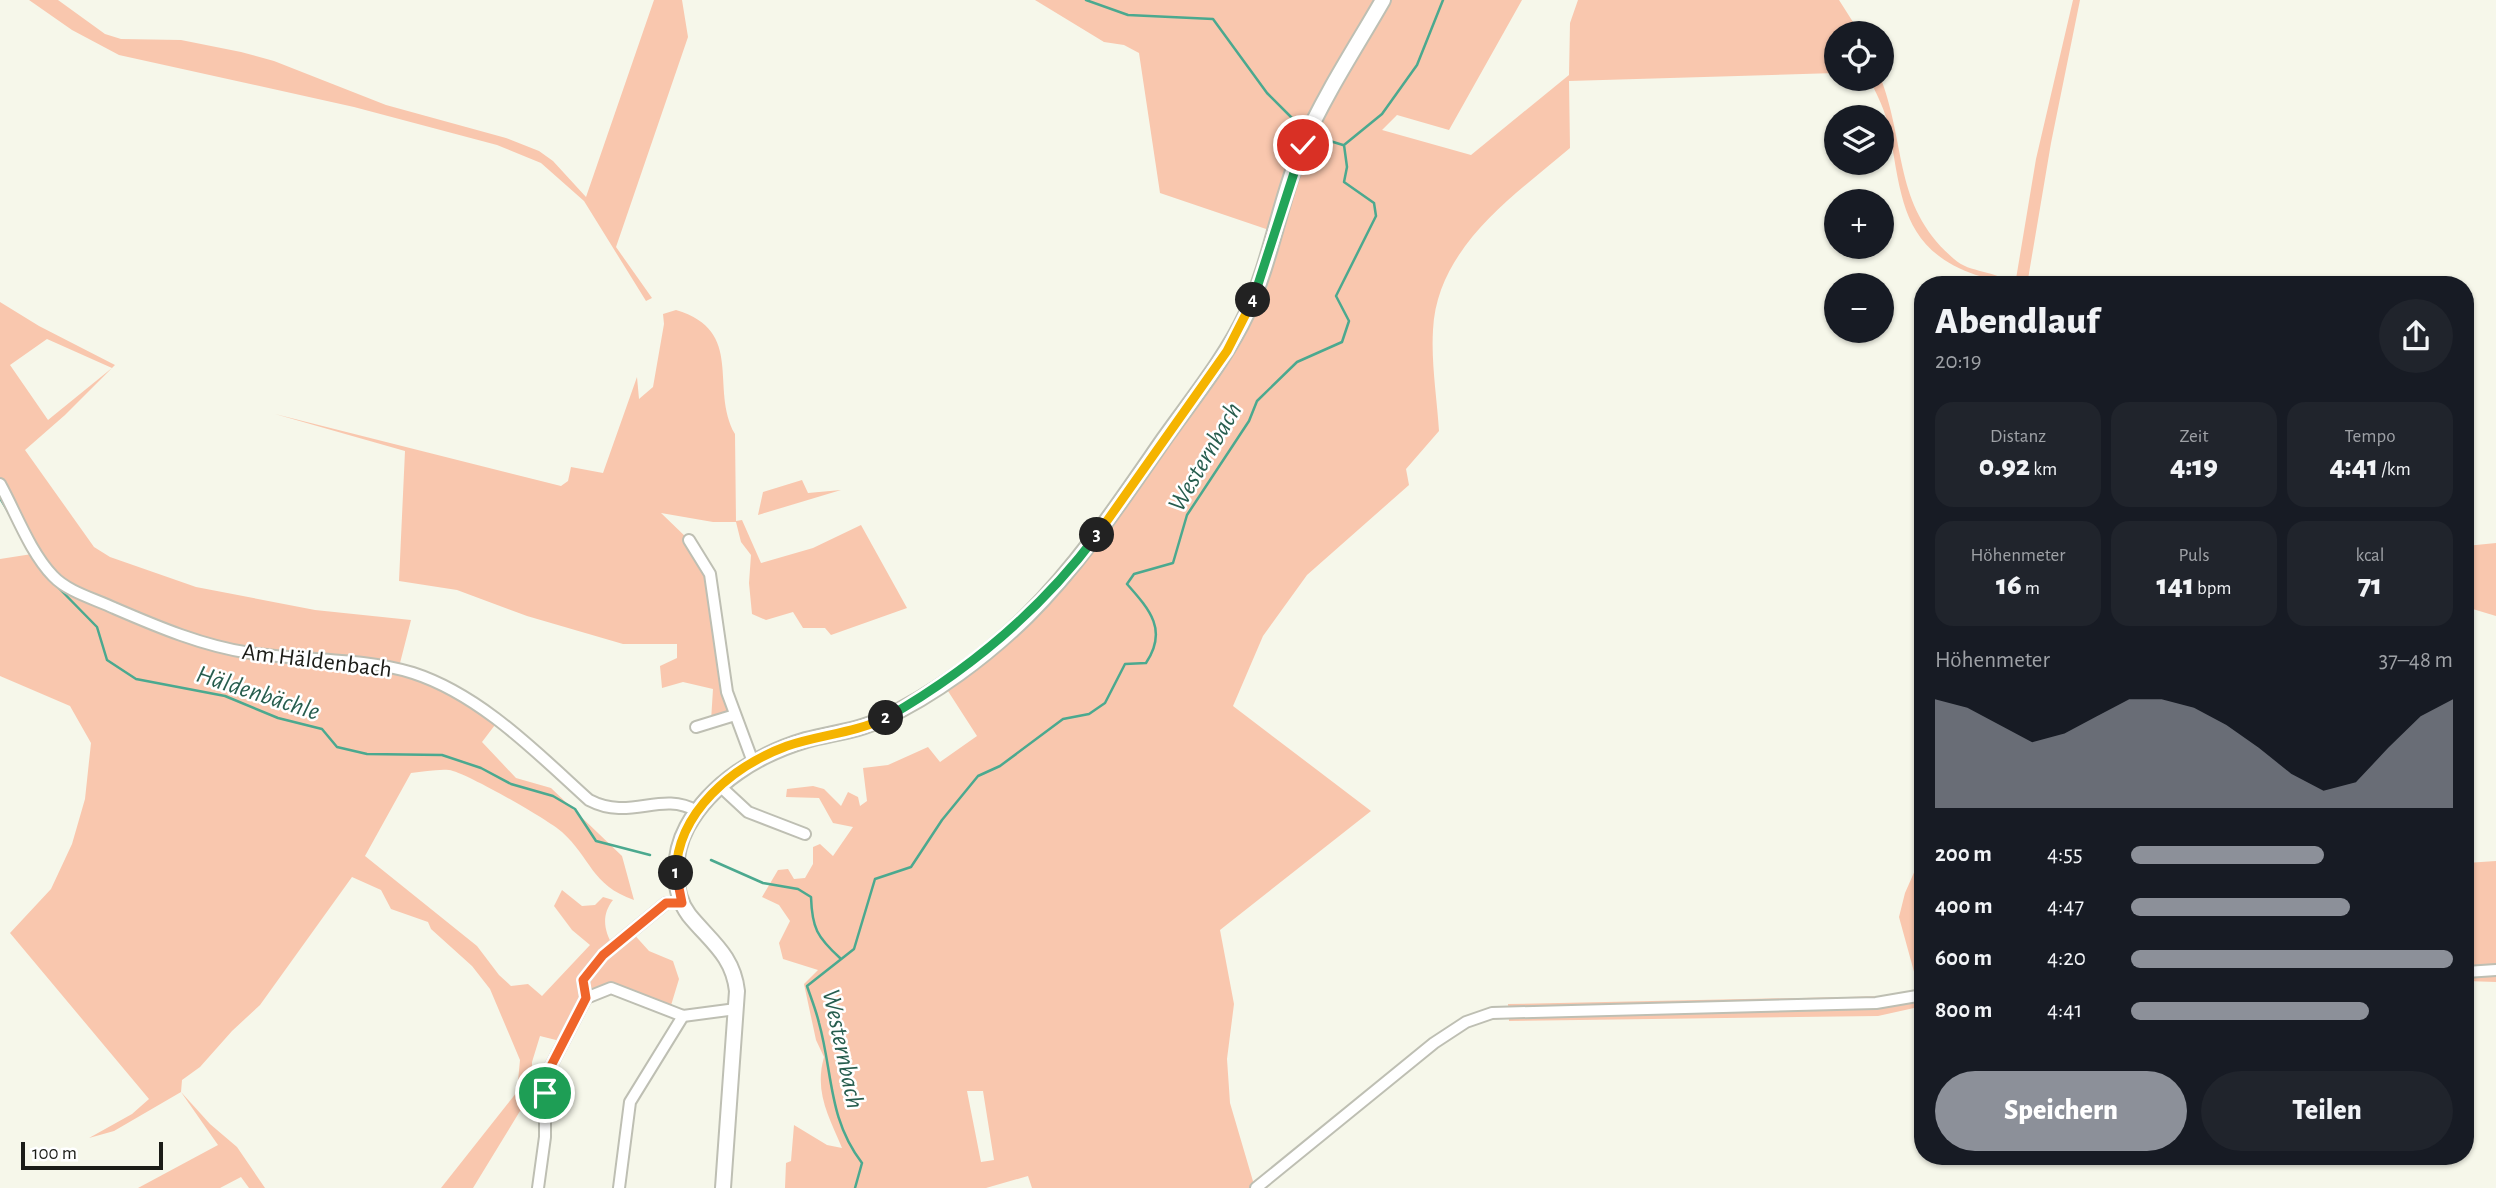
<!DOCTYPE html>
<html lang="de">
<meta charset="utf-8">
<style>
:root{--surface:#171b24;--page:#20242c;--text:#f1f3f6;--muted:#9ea1a6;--accent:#8c9099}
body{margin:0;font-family:"Alegreya Sans",sans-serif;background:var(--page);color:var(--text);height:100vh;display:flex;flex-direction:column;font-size:26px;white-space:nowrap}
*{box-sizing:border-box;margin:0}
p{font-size:23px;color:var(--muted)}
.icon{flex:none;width:38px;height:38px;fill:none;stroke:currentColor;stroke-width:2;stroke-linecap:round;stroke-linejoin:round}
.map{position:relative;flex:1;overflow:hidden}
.sheet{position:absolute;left:1914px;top:276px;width:560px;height:889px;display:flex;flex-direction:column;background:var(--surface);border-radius:28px;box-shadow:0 2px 5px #0004}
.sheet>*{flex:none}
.controls{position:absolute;left:1824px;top:21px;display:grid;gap:14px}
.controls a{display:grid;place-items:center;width:70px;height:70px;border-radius:50%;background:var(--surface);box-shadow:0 2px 5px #0004;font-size:35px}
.scale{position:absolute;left:21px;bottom:18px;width:142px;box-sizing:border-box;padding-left:7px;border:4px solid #1b1c17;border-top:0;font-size:19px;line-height:24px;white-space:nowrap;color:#1b1c17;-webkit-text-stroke:5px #fff;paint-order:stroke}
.pin{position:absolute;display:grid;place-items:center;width:60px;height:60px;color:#fff;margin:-30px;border:4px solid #fff;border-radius:50%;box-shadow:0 2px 7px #0007}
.km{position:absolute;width:35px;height:35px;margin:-18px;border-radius:50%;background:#222;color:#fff;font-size:19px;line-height:35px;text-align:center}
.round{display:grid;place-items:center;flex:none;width:74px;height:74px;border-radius:37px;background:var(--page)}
.headline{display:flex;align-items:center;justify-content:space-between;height:119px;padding:0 21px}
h1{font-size:38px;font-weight:800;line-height:52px}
.figures{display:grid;grid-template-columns:repeat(3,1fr);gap:10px;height:119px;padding:7px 21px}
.figures div{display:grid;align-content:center;border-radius:18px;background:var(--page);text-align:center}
.figures b{font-size:30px;font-weight:800}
.figures small{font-size:19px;font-weight:400}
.figures p{font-size:19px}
.chart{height:196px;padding:14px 21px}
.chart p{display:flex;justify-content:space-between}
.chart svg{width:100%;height:126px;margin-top:7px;fill:var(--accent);opacity:.7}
.primary-button{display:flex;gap:14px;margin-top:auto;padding:14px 21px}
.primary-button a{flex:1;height:80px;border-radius:42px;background:var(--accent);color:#fff;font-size:28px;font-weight:800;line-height:80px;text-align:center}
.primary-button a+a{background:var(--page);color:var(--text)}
ul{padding:0 21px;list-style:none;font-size:23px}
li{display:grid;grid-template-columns:112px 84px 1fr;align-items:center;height:52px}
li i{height:18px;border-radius:9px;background:var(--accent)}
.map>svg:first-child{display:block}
.green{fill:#f9c7ae;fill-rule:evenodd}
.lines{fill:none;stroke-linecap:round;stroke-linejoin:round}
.stream{stroke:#4ba98f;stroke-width:2.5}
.street-casing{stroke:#bebfb3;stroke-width:14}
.secondary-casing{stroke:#bebfb3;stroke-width:18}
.street{stroke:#fff;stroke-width:10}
.secondary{stroke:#fff;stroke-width:14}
.split-1-casing{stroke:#fff;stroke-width:14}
.split-2-casing{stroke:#fff;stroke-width:14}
.split-3-casing{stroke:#fff;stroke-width:14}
.split-4-casing{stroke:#fff;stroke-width:14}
.split-5-casing{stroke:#fff;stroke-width:14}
.split-1{stroke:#f0652b;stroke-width:9}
.split-2{stroke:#f5b400;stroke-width:9}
.split-3{stroke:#22a559;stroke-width:9}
.split-4{stroke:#f5b400;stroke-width:9}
.split-5{stroke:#22a559;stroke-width:9}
.labels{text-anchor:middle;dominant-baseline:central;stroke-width:5;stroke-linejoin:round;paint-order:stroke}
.street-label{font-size:24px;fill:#1b1c17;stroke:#fff}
.water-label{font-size:26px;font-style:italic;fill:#275d4e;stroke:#fff}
</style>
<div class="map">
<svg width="2496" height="1188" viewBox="0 0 2496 1188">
<rect width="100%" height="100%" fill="#f6f7ea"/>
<g class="green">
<path d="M29 0H58L105 34 121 39 181 40 241 52 274 61 386 105 506 138 539 151 553 161 586 197 654 0H682L688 37 616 247 652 298 646 301 584 201 541 163 497 145 354 107 119 55 72 30Z"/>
<path d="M1035 0H1522L1449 130 1397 115 1382 130 1471 155 1569 75 1570 23 1578 0H1839L1860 33H1836V73L1569 81 1570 148C1514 196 1437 247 1433 330 1431 363 1437 398 1439 431L1406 469 1409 485 1307 575 1263 636 1233 706 1371 811 1220 930 1234 1004 1227 1059 1230 1103 1255 1188H1032L1028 1176 986 1188H785L786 1163 791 1161 794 1125 827 1145 842 1148C829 1117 814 1092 824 1057L816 1040 804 984 818 970 783 959 779 943 790 921 779 905 762 897 778 870 788 869 794 879 805 878 813 864V847L820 844 833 856 853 827 833 823 819 798 786 797 787 789 813 786 824 789 841 806 848 792 858 797 860 806 867 801 863 768 888 765 928 747 940 762 977 736 946 688 1026 617 1227 351 1275 232 1160 193 1139 53 1124 45 1104 42ZM967 1091H983L994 1160 981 1162Z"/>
<path d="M2073 0H2080L2051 143 2027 285H2015L2036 159Z"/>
<path d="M1869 79H1881C1907 148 1893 206 1954 259 1970 274 1996 269 2012 285 2000 285 1988 278 1976 275 1901 249 1902 197 1889 129 1886 112 1877 94 1869 79Z"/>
<path d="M0 302 39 326 115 365 65 415 25 450 94 547 110 557 196 587 315 610 411 620 400 663 379 665 412 673 498 721 482 742 516 778 551 788 622 856 634 900C591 885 591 858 562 832 547 819 465 772 449 770 437 769 423 772 411 773L365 856 477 946 499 975 511 986 528 984 542 996 590 945 572 930 554 906 562 890 582 906 595 905 603 897 613 900C601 915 604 931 613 946L631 931 649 951 673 961 679 979 669 1012 611 988 586 998 564 1042 540 1036 532 1062V1089L545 1093V1115L520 1111 473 1188H441L517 1092 520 1060 490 989 472 966 431 929 428 922 391 909 381 890 352 877 260 1005 232 1031 200 1067 182 1080 181 1092 210 1124 237 1147 265 1188H249L241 1177 220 1188H138L218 1145 181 1092 114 1131 89 1138 132 1114 149 1099 10 933 51 889 72 844 85 799 91 743 70 706 0 676V559L32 554 0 498ZM47 339 112 368 48 420 10 365Z"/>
<path d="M676 310C746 331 709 388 735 434L736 521 742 520 761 563 813 548 861 525 907 608 831 635 825 628H803L793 612 766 620 752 614 749 583 751 555 741 542 736 522H713L661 513 689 540 710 574 735 715 711 721 713 689 683 682 662 688 660 666 677 658V644H623L527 616 457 590 399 581 405 451 275 414 561 486 568 481 571 467 603 473 637 377 639 399 653 387 664 324 663 314Z"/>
<path d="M802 480 808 493 841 490 758 515 763 492Z"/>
<path d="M2496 543V616L2466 607V546Z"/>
<path d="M1923 852V1006L1878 1016 1509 1021 1508 1004 1893 996 1919 990 1899 917 1905 893Z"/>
<path d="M2496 861V982L2466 981V863Z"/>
</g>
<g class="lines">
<g class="stream">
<path d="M1086 0 1128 15 1213 19 1267 93 1292 118"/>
<path d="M1330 141 1343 145"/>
<path d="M0 498 9 513"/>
<path d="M49 578 97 627 107 660 136 679 225 696 278 718 322 729 337 747 367 754 442 755 481 768 511 784 553 796 575 809 596 841 650 855"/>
<path d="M711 860 763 883 798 889 811 897C812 928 817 937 840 958"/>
<path d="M855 1188 862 1163C828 1119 833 1073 819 1023 816 1010 811 998 807 986L854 949 875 879 911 867 942 820 978 776 1000 766 1063 719 1089 714 1105 703 1125 664 1146 663C1168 630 1150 610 1127 584L1134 574 1173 563 1187 515 1249 421 1257 401 1297 362 1342 342 1349 321 1336 296 1376 216 1374 203 1344 182 1347 167 1344 145 1382 114 1417 65 1443 0"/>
</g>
<defs>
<g id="street">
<path d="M0 484C16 513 30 552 53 576 68 592 95 599 114 608 158 627 203 646 250 653 303 661 361 657 413 673 481 695 537 753 589 800 631 822 660 790 697 811"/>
<path d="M689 540 710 574 727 692 753 762"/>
<path d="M696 727 735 715"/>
<path d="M721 787 748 812 805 834"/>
<path d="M2466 972 2496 970"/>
<path d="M586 998 583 980 603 955 666 903H682"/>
<path d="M538 1188 545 1137V1093L551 1066 586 998 611 988 683 1016 736 1009"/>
<path d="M619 1188 630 1102 683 1016"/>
<path d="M1256 1188 1434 1043 1466 1022 1492 1013 1876 1003 1923 995"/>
</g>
<path id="secondary" d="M723 1188 737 991C733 955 710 941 689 915 671 891 673 853 687 827 711 783 759 754 806 740 832 733 858 731 882 719 934 695 986 656 1027 616 1080 563 1121 501 1164 439 1193 398 1226 358 1247 313 1272 258 1280 199 1303 144 1325 94 1356 47 1383 0"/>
</defs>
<use href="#street" class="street-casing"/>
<use href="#secondary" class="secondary-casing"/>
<use href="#street" class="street"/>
<use href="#secondary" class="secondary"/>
</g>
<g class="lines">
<defs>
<path id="split-1" d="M545 1093 551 1066 586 998 583 980 603 955 666 903H682L676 873"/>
<path id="split-2" d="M676 873C677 812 733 766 787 746 819 735 854 733 886 718"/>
<path id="split-3" d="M886 718C968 671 1040 611 1097 535"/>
<path id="split-4" d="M1097 535 1227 351 1253 300"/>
<path id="split-5" d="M1253 300 1303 145"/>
</defs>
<use href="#split-1" class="split-1-casing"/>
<use href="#split-2" class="split-2-casing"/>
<use href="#split-3" class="split-3-casing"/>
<use href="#split-4" class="split-4-casing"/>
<use href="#split-5" class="split-5-casing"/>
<use href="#split-1" class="split-1"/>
<use href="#split-2" class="split-2"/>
<use href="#split-3" class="split-3"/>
<use href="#split-4" class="split-4"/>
<use href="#split-5" class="split-5"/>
</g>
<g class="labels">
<g class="street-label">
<text transform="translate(317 661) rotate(7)">Am Häldenbach</text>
</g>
<g class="water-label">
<text transform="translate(1205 457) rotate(-60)">Westernbach</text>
<text transform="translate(258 693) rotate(18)">Häldenbächle</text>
<text transform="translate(843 1049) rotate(78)">Westernbach</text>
</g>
</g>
</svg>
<div class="controls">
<a><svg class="icon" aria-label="locate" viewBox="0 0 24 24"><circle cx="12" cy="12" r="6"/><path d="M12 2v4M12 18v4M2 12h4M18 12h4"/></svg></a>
<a><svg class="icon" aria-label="layers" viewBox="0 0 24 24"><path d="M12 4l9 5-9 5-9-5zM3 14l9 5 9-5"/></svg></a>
<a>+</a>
<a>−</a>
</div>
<div class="scale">100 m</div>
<div class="pin" style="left:545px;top:1093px;background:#1e9e55"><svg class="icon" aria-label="arrive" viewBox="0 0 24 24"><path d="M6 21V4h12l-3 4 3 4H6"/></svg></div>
<div class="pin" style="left:1303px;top:145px;background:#d93025"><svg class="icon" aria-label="check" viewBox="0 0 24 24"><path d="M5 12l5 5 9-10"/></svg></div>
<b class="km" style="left:676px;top:873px">1</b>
<b class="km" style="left:886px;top:718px">2</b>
<b class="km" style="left:1097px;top:535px">3</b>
<b class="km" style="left:1253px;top:300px">4</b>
<section class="sheet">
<div class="headline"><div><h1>Abendlauf</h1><p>20:19</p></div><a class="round"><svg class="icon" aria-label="share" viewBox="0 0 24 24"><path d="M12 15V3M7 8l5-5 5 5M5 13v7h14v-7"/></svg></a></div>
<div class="figures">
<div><p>Distanz</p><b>0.92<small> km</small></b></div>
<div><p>Zeit</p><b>4:19</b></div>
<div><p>Tempo</p><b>4:41<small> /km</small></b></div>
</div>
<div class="figures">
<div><p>Höhenmeter</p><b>16<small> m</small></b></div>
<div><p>Puls</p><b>141<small> bpm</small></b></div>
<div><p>kcal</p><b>71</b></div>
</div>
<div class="chart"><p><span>Höhenmeter</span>37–48 m</p>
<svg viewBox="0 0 160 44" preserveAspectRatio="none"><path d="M0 44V6L10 9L20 15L30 21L40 18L50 12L60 6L70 6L80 9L90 15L100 23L110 32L120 38L130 35L140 23L150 12L160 6V44z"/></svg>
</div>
<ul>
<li><b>200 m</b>4:55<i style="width:60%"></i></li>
<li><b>400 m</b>4:47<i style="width:68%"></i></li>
<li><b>600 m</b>4:20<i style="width:100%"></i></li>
<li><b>800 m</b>4:41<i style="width:74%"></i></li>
</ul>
<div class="primary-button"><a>Speichern</a><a>Teilen</a></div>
</section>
</div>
